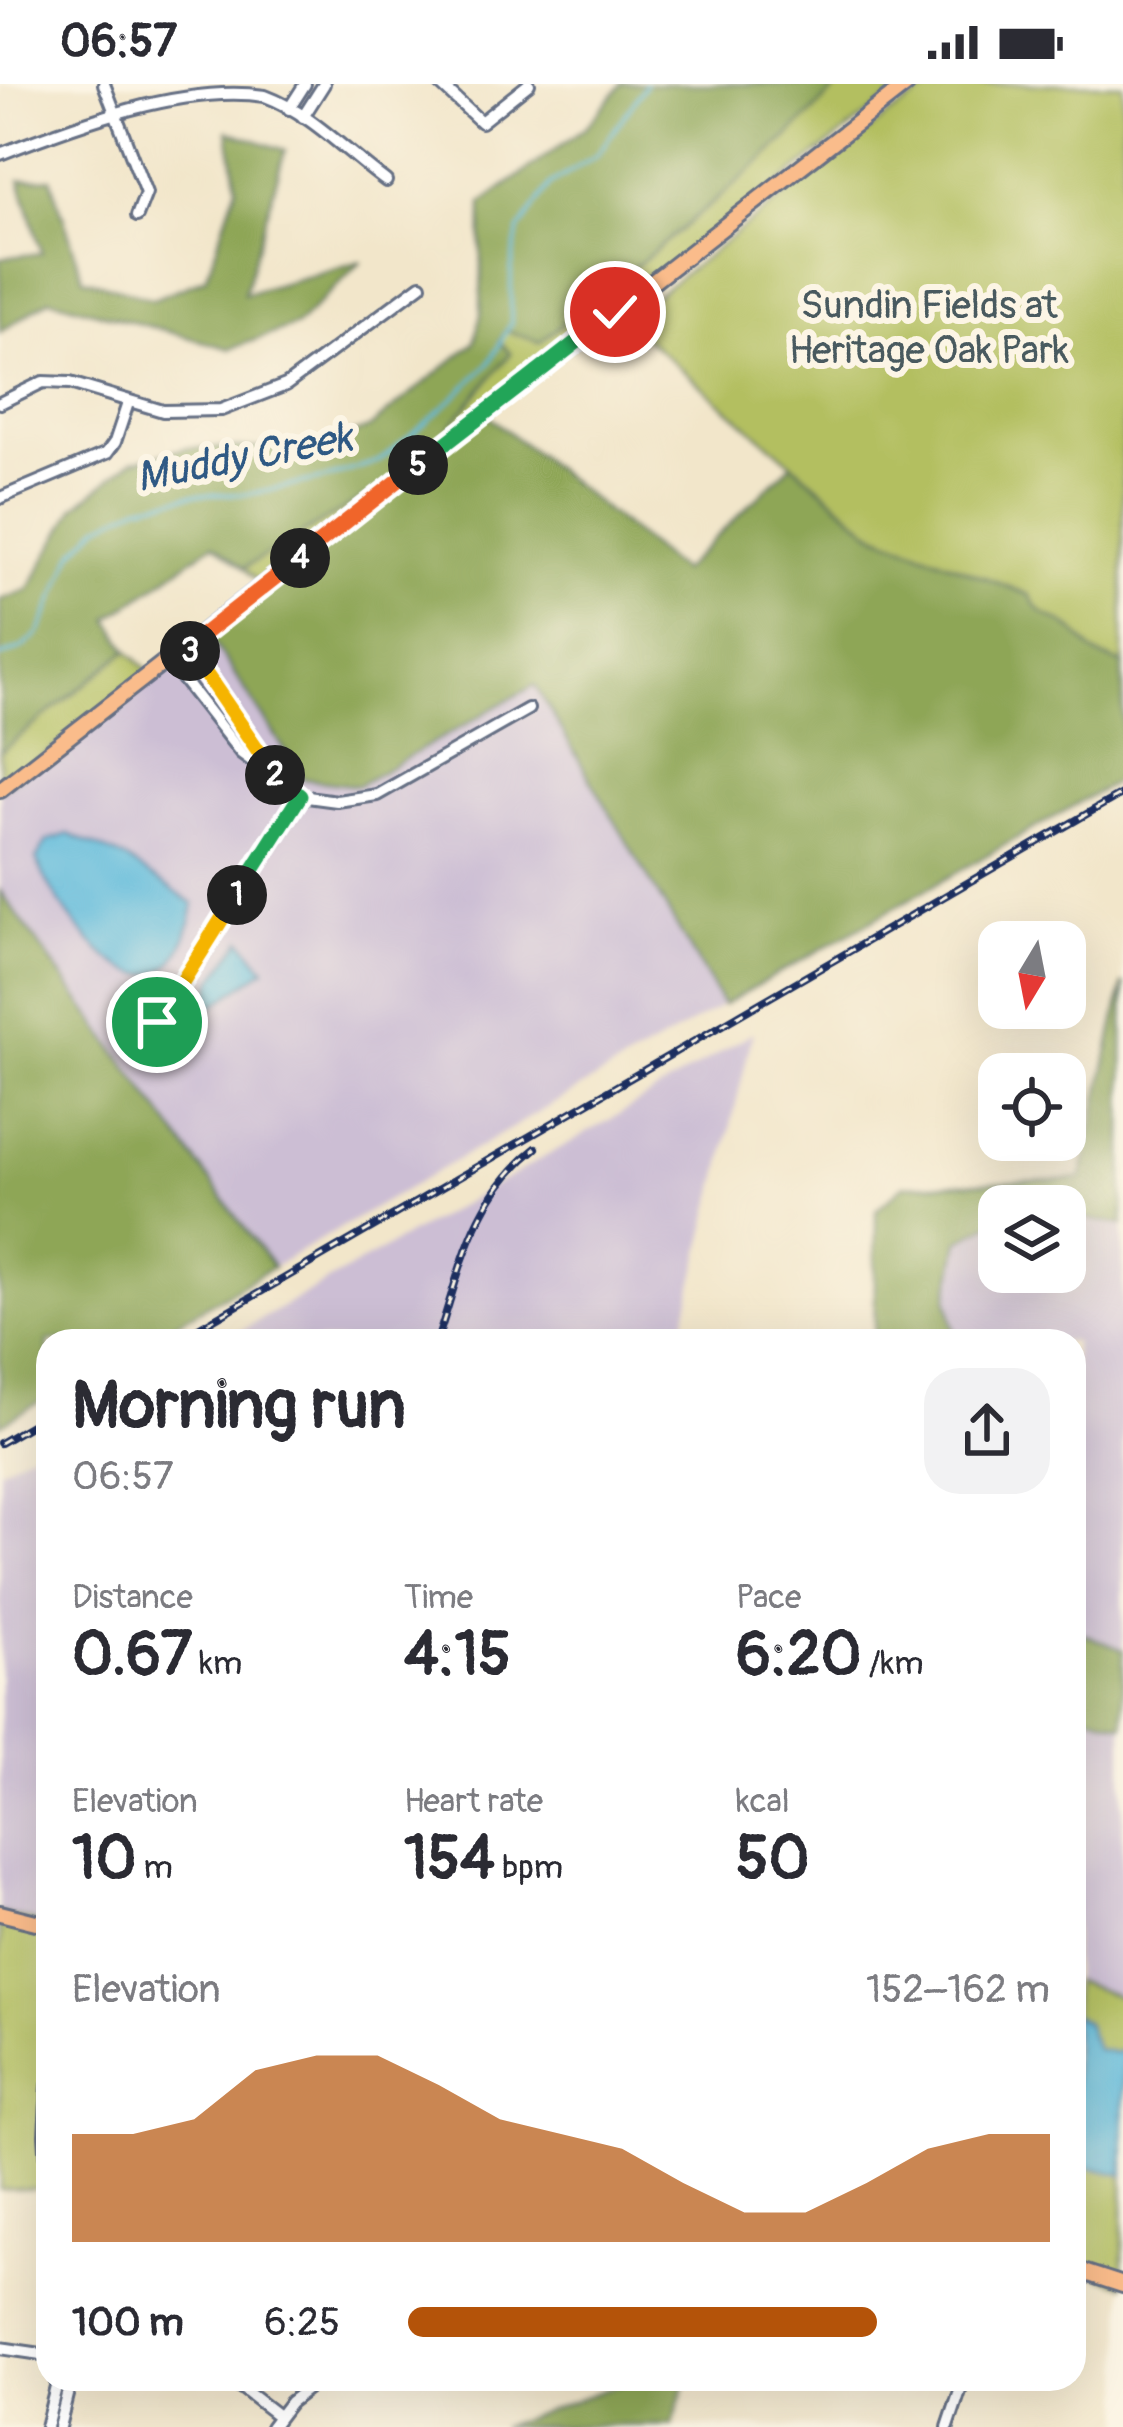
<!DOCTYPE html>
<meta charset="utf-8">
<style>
:root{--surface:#fff;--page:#f2f2f3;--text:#2b2b33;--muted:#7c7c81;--accent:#b45309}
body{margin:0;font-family:Pangolin,sans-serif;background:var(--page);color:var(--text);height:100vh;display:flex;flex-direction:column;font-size:45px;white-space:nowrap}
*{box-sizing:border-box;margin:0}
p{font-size:39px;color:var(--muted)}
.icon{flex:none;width:66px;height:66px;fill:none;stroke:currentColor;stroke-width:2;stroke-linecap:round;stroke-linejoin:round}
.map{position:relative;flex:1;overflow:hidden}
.details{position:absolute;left:36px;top:1245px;width:1050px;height:1062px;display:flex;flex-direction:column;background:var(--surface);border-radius:36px;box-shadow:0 12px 48px #0002}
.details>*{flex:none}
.needle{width:78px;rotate:190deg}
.buttons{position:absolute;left:978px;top:837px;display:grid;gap:24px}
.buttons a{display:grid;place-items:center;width:108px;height:108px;border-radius:24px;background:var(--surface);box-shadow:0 12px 48px #0002;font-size:60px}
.pin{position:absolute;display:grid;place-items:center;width:102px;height:102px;color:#fff;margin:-51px;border:6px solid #fff;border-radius:50%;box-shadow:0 3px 12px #0007}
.km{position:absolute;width:60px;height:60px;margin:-30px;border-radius:50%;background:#222;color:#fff;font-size:33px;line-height:60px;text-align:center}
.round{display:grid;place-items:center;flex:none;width:126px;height:126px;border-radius:36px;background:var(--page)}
.head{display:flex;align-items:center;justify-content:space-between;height:204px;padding:0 36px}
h1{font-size:66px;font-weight:800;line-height:90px}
.metrics{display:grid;grid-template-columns:repeat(3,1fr);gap:18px;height:204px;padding:12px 36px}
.metrics div{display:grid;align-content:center}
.metrics b{font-size:60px;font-weight:800}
.metrics small{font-size:33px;font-weight:400}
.metrics p{font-size:33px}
.chart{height:336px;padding:24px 36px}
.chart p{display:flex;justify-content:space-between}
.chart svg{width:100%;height:216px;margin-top:12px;fill:var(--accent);opacity:.7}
ul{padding:0 36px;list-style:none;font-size:39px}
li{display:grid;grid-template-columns:192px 144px 1fr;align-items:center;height:90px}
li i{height:30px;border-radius:15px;background:var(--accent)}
.status{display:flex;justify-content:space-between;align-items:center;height:84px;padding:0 60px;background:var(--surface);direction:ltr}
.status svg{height:33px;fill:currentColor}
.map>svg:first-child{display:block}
.industrial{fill:#ccbed4}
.green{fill:#b3bf60;stroke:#67775f;stroke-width:3}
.forest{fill:#8ea656;stroke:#546a5a;stroke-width:3}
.water{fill:#5dbadb;stroke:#3c749c;stroke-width:3}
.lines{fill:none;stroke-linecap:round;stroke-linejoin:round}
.stream{stroke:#5dbadb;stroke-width:3}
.minor-casing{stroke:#666f84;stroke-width:16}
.major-casing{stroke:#666f84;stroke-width:20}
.minor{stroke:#fff;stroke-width:10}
.major{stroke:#fabc8b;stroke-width:14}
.rail-casing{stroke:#1b2f5e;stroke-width:8}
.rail{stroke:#fcf5e5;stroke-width:3;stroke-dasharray:9;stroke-linecap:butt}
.split-1-casing{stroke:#fff;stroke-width:24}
.split-2-casing{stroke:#fff;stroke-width:24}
.split-3-casing{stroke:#fff;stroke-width:24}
.split-4-casing{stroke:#fff;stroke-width:24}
.split-5-casing{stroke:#fff;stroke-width:24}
.split-6-casing{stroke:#fff;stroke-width:24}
.split-7-casing{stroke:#fff;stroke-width:24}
.split-1{stroke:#f5b400;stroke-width:15}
.split-2{stroke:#22a559;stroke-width:15}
.split-3{stroke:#f5b400;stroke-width:15}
.split-4{stroke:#f0652b;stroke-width:15}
.split-5{stroke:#f0652b;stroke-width:15}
.split-6{stroke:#22a559;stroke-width:15}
.split-7{stroke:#22a559;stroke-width:15}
.labels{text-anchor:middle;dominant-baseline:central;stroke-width:12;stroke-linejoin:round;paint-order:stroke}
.park-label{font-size:39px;fill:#495a5f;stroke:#fcf5e5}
.water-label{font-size:42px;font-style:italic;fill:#2f5984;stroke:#fcf5e5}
</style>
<div class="status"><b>06:57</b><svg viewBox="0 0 49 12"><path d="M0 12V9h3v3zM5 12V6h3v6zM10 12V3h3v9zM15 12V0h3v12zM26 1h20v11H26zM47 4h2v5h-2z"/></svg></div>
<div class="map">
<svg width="1123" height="2343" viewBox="0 0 1123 2343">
<rect width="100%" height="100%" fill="#fcf5e5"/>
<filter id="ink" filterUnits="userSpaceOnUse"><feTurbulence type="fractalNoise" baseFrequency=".00833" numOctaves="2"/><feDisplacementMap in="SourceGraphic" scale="24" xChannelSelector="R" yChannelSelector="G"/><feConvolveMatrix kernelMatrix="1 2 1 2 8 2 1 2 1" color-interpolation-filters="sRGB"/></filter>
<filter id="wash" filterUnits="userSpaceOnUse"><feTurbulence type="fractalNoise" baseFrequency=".004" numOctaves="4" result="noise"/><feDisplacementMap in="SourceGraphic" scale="48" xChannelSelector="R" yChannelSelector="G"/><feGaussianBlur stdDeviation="2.7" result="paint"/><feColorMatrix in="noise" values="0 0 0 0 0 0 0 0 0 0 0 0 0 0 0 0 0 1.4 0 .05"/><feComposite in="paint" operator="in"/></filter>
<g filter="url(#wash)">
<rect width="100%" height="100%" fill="#f2e6ca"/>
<g class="industrial">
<path d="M206 547 357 702 535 600 723 921 273 1183 0 807V706Z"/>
<path d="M753 948 680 1257H223L623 1028Z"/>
<path d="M1065 1131 1123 1141V2200L1074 2183V1257H956L948 1215 959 1157 999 1135V1188H1065Z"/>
<path d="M48 1358V1841L0 1829V1385Z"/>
</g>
<g class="green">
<path d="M840 0H907L263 503 244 484 417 382 510 269 500 258 506 247 540 258C643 176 750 96 840 0Z"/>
<path d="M936 0H1123V580L1089 569 1073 545 1039 529 1029 511 873 449 624 236 892 29Z"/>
<path d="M128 566 151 590 0 706V668Z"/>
<path d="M0 1829 48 1841 45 2051 48 2104 0 2106Z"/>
<path d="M1074 1897 1123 1914V2201L1074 2184Z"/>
</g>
<g class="forest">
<path d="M622 0H840C750 96 643 176 540 258L506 247 500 258 511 269 422 376 485 329 681 487 792 380 873 449 1029 511C1045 540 1057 529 1075 548 1098 572 1088 569 1123 580V694L723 921 535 601 357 702 304 695 206 547 407 388 244 484 213 460 109 535 128 566 0 668V516L28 506 75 423 132 377 186 364H270L290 371 369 344 474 259 481 230 482 119 586 43Z"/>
<path d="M228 47 285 66 244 210 362 177 297 241 230 265 50 215 0 248V174L42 169 20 96 51 94 83 194 153 215 206 194 237 102Z"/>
<path d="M0 807 273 1183 145 1257H48V1313L0 1341Z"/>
<path d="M1123 899V1141L1065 1131V1122H999V1135L959 1157 948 1215 956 1257H874L876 1126 904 1101 1081 1095Z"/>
<path d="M1074 1546 1123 1566V1641L1074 1627Z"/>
<path d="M634 2295H687L673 2341 500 2343Z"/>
</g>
<g class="water">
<path d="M68 750 123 773 194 820C168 970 66 845 36 775L47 757Z"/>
<path d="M242 856 265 885 205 928 212 898Z"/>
<path d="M1074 1931 1086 1939 1096 1965 1116 1969 1123 1966V2091L1074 2080Z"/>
</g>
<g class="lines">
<path class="stream" d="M0 573 22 564 40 548 73 470 99 442 139 422 194 411 250 410 324 395 379 377 442 325 489 280 511 239V187L519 146 551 100 597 71 646 0"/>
</g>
</g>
<g filter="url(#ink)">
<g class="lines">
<defs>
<g id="minor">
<path d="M104 0 146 109 137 132"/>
<path d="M440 0 481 38 529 0"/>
<path d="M289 25 305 0"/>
<path d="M303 33 324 0"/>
<path d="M0 70C77 40 183 0 265 12 311 29 347 69 386 97"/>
<path d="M0 319 43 298 70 299 163 327 221 326 286 301 421 201"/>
<path d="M0 414 107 369 115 358 128 319"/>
<path d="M187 563 273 689"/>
<path d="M169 577 241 669 300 712 337 717 377 711 528 625"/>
<path d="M138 956 157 937 300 712"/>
<path d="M48 2001 45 2051 48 2097"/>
<path d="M0 2264 48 2271"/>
<path d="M219 2295 243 2305 278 2332"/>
<path d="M46 2343 58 2295"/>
<path d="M59 2343 71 2295"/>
<path d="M271 2343 290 2318 320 2295"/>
<path d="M948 2343 964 2295"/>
</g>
<g id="major">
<path d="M0 706 907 0"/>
<path d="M0 1829 48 1841"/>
<path d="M1074 2185 1123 2201"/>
</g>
</defs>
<use href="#minor" class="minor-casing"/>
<use href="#major" class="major-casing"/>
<use href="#minor" class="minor"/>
<use href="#major" class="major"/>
<defs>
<g id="rail">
<path d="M176 1257 1123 709"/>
<path d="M437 1257C461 1185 473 1113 536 1064"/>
<path d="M0 1359 48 1331"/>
</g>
</defs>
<use href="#rail" class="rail-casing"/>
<use href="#rail" class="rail"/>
</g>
</g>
<g class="lines" filter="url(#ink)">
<defs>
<path id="split-1" d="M157 938 237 811"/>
<path id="split-2" d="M237 811 300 712 275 691"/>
<path id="split-3" d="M190 567 275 691"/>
<path id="split-4" d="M190 567 187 563 300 474"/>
<path id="split-5" d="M300 474 418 381"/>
<path id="split-6" d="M418 381 537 289"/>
<path id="split-7" d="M537 289 615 228"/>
</defs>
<use href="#split-1" class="split-1-casing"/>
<use href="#split-2" class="split-2-casing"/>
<use href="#split-3" class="split-3-casing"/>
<use href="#split-4" class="split-4-casing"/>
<use href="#split-5" class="split-5-casing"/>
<use href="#split-6" class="split-6-casing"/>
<use href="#split-7" class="split-7-casing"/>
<use href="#split-1" class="split-1"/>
<use href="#split-2" class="split-2"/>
<use href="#split-3" class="split-3"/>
<use href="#split-4" class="split-4"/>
<use href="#split-5" class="split-5"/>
<use href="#split-6" class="split-6"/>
<use href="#split-7" class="split-7"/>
</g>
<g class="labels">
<g class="park-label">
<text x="929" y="221">Sundin Fields at<tspan x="929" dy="45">Heritage Oak Park</tspan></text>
</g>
<g class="water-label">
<text transform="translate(244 374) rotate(-11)">Muddy Creek</text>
</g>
</g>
</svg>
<div class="buttons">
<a><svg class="needle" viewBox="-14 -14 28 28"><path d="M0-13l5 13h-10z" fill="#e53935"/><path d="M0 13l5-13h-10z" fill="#7c7c81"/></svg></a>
<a><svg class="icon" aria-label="locate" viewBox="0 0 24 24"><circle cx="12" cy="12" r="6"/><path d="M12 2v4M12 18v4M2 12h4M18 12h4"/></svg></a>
<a><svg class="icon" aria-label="layers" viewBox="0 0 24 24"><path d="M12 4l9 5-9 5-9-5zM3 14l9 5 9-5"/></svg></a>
</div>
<div class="pin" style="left:157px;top:938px;background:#1e9e55"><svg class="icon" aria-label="arrive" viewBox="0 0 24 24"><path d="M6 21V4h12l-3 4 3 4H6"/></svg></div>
<div class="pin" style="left:615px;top:228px;background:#d93025"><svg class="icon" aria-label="check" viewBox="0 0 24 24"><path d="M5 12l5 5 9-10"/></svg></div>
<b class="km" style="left:237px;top:811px">1</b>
<b class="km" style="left:275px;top:691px">2</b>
<b class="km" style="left:190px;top:567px">3</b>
<b class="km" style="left:300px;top:474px">4</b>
<b class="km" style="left:418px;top:381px">5</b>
<section class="details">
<div class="head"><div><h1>Morning run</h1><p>06:57</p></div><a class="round"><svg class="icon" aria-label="share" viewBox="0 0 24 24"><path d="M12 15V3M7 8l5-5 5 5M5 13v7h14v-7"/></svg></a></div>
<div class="metrics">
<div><p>Distance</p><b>0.67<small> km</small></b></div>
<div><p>Time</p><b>4:15</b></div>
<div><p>Pace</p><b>6:20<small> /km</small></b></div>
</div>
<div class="metrics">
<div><p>Elevation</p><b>10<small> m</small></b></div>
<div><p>Heart rate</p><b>154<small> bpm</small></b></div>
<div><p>kcal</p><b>50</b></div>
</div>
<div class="chart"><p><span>Elevation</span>152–162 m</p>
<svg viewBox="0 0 160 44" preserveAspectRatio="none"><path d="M0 44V22L10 22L20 19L30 9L40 6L50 6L60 12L70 19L80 22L90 25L100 32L110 38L120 38L130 32L140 25L150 22L160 22V44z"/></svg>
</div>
<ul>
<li><b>100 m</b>6:25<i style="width:73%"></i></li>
</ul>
</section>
</div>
